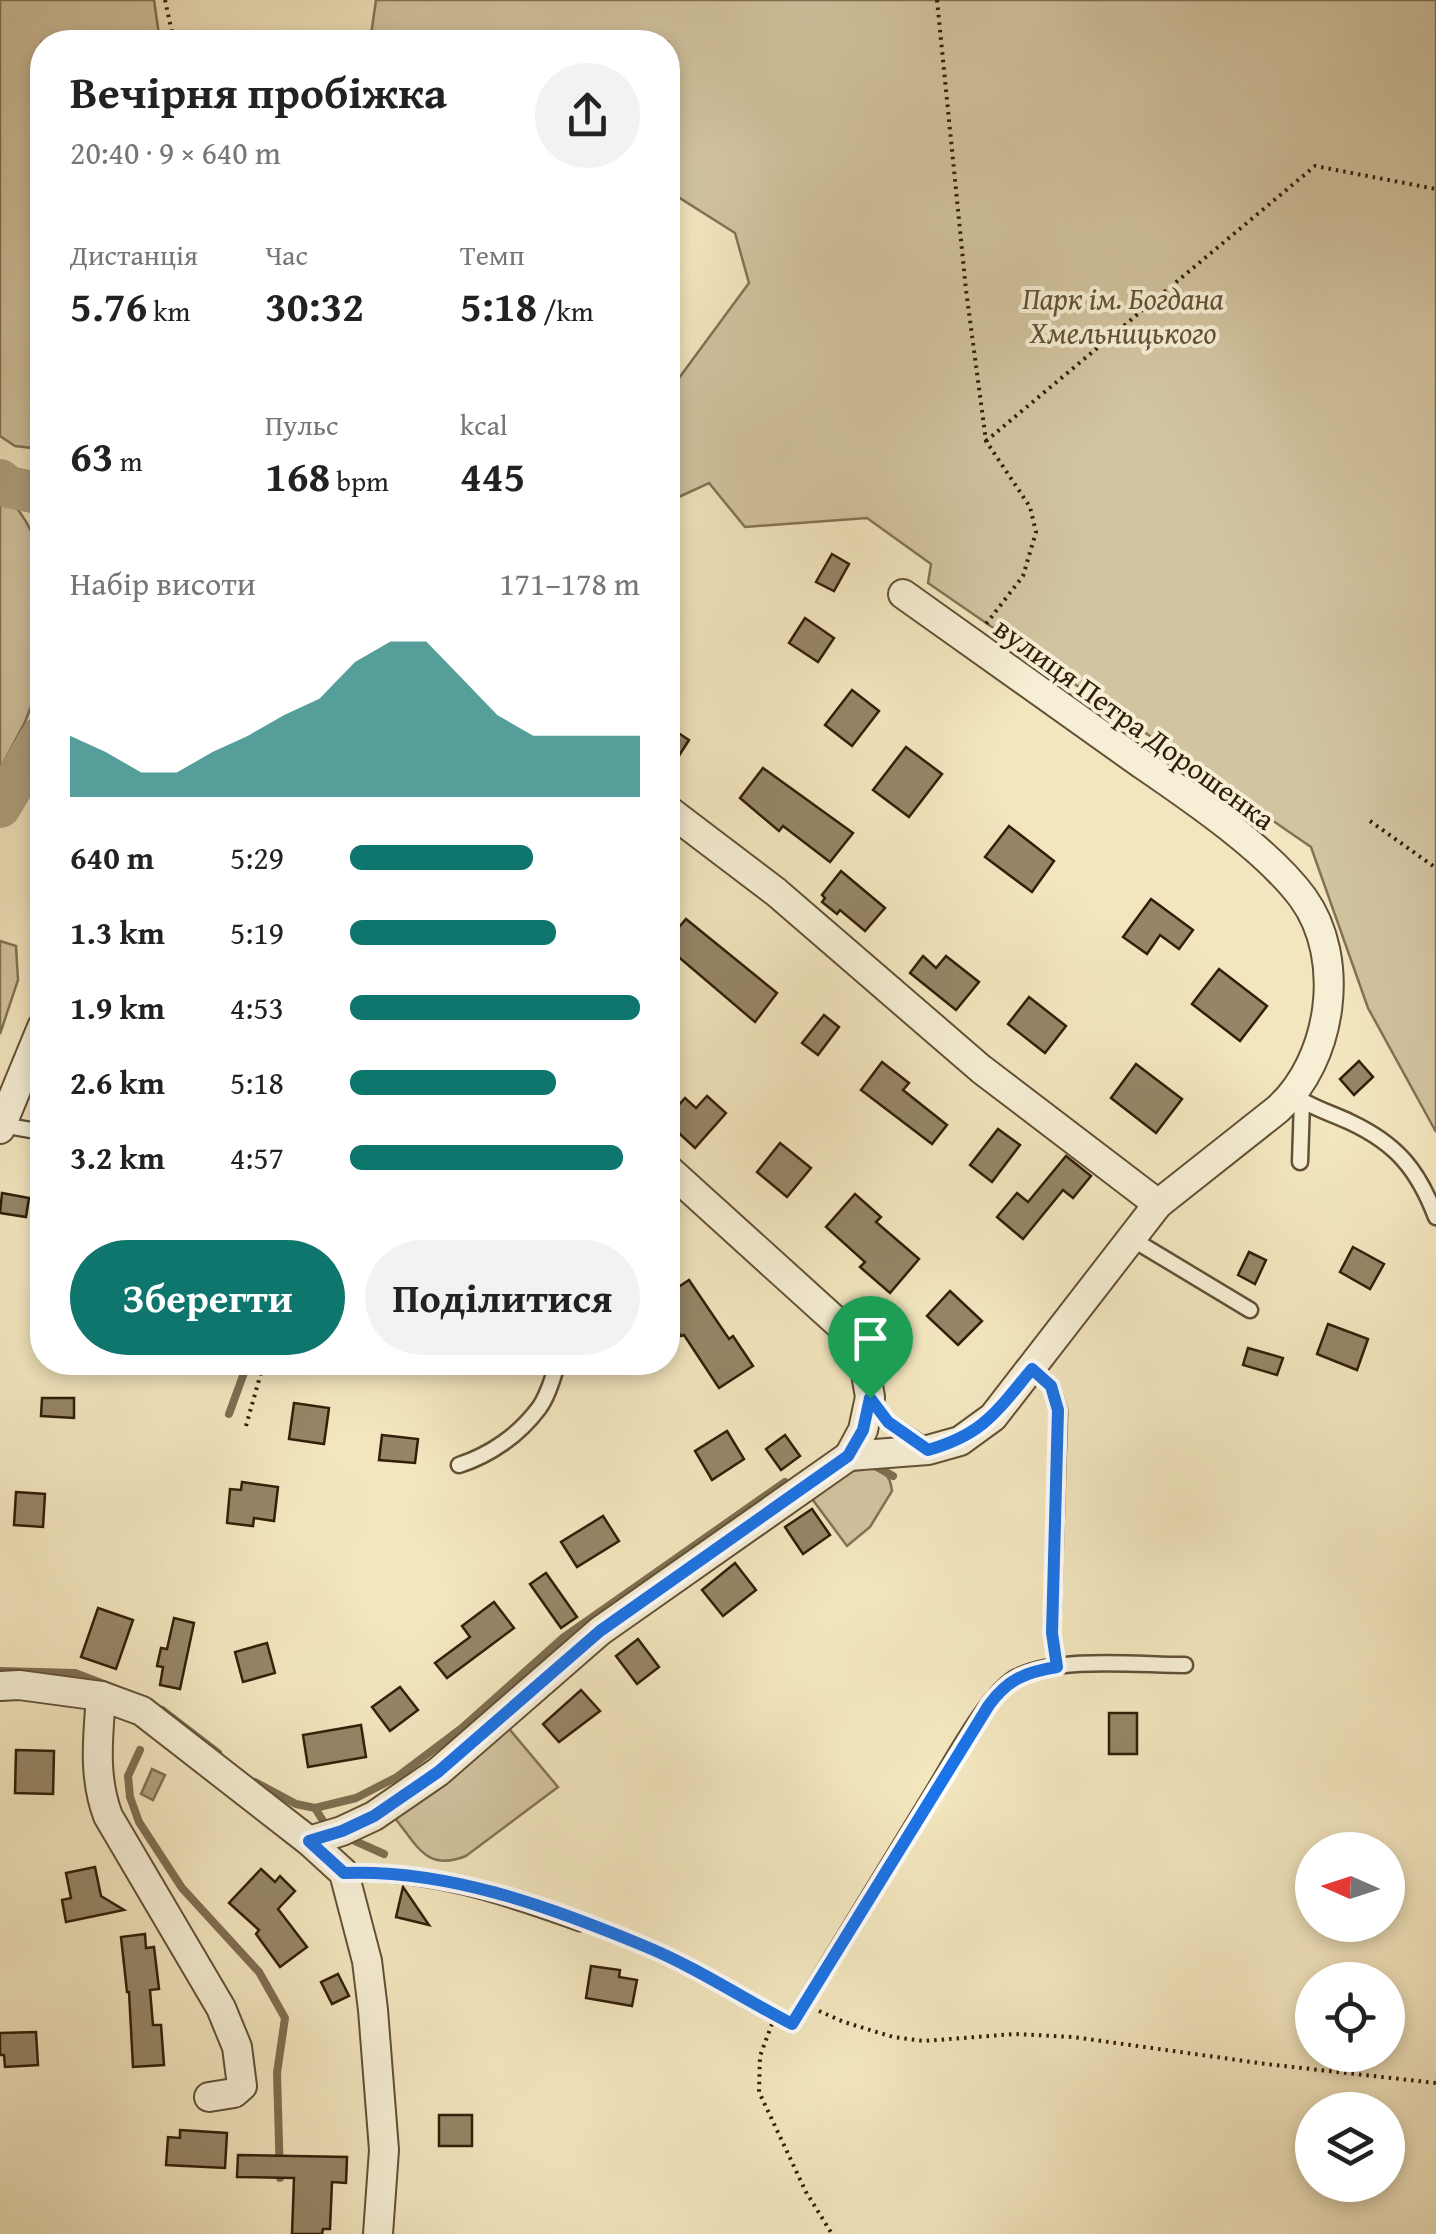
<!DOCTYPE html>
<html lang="uk">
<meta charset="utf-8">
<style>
:root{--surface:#fff;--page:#f2f2f2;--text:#222;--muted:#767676;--accent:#0f766e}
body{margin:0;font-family:"Gentium Book Plus",serif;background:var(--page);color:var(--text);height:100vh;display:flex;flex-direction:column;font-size:38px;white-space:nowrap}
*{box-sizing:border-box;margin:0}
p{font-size:32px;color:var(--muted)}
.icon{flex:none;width:55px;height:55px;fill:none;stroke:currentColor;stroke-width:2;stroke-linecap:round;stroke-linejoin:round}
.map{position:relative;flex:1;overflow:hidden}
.drawer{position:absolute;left:30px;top:30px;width:650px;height:1345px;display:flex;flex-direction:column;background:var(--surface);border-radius:40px;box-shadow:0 5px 15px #0003}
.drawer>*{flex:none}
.needle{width:65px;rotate:273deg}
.buttons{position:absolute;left:1295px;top:1832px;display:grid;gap:20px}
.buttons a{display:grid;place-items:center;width:110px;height:110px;border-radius:50%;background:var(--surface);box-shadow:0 5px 15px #0003;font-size:50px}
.pin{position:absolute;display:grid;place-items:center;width:85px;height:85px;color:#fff;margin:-102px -42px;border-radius:50% 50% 50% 0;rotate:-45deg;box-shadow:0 0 10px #0007}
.pin .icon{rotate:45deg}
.round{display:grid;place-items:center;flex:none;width:105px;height:105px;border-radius:52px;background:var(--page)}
.overview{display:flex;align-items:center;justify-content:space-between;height:170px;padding:0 40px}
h1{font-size:45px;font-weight:700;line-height:75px}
.figures{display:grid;grid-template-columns:repeat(3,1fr);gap:15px;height:170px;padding:10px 40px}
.figures div{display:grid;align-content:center}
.figures b{font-size:42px;font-weight:700}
.figures small{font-size:28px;font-weight:400}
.figures p{font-size:28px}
.chart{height:280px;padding:20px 40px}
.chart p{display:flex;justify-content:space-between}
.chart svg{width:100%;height:180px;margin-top:10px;fill:var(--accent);opacity:.7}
.primary-button{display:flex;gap:20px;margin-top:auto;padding:20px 40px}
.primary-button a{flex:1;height:115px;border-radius:60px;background:var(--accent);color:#fff;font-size:40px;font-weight:700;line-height:115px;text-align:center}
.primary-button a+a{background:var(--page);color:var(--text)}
ul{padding:0 40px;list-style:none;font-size:32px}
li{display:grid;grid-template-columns:160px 120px 1fr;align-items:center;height:75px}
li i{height:25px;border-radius:12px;background:var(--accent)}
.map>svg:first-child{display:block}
.green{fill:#d2c4a0;stroke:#827254;stroke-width:2.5}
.water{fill:#b1a281;stroke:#7e6e51;stroke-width:2.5}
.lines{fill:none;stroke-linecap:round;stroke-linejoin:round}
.stream{stroke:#7e6e51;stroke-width:8}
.river{stroke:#b1a281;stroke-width:42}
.building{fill:#968667;stroke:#321f08;stroke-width:2.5}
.lane-casing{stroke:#625136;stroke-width:19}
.street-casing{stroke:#625136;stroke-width:32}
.path{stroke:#321f08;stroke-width:4;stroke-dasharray:2.5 5;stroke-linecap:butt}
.lane{stroke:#f7efd5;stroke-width:14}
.street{stroke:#f7efd5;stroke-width:28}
.route-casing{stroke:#fff;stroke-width:20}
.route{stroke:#1a73e8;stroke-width:12}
.labels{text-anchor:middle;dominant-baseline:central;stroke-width:8;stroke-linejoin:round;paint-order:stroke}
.park-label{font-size:30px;font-style:italic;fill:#625136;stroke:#f7efd5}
.street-label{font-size:30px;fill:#321f08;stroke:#f7efd5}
</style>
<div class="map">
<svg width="1436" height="2234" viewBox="0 0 1436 2234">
<rect width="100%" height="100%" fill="#f3e6bf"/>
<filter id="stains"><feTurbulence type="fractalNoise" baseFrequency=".002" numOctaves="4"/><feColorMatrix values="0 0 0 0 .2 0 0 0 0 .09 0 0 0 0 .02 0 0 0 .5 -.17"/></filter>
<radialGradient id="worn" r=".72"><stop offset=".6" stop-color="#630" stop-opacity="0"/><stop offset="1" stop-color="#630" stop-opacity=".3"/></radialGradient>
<g class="green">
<path d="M0 0H154L160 42H42V449L15 446 0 436Z"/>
<path d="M376 0H1436V1132L1368 1008 1311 847 928 583 931 564 867 518 745 527 709 483 668 502V393L749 283 735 233 678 197 668 201V42H370Z"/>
<path d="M0 503 16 507C30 525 38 543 42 565L41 681 25 722 0 769Z"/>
<path d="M0 941 16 946 18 980 0 1034Z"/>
<path d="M867 1468C884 1469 890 1474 892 1491L870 1527 847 1546 810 1496 849 1472Z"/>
<path d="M505 1724 558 1787 466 1856C426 1872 417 1845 394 1817Z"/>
</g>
<path class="water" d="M152 1769 165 1775 153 1800 141 1794Z"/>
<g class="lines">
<g class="stream">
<path d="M229 1414 248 1362"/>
<path d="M875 1466 893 1476"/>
<path d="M0 1671 75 1673 146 1700"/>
<path d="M162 1710 218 1753"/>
<path d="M140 1750 128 1776 130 1797 139 1822 182 1888 259 1972 285 2018 277 2073 280 2178"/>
<path d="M255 1782 296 1804 315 1808 325 1824"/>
<path d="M315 1808 356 1798 397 1777 462 1728 564 1637 785 1482"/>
<path d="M355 1841 384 1854"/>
</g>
<g class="river">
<path d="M0 480 9 487 42 494"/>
<path d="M0 807 42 736"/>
</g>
</g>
<g class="building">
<path d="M832 554 849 564 834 591 816 582Z"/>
<path d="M805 618 834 638 818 662 789 643Z"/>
<path d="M852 690 879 711 852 746 825 725Z"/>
<path d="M668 726 689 740 668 773Z"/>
<path d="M906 747 942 774 909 817 873 790Z"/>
<path d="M763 768 853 833 830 862 783 826 779 831 740 798Z"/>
<path d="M1009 826 1054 861 1032 892 985 857Z"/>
<path d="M841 871 885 908 865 931 840 910 837 914 822 902 825 898 822 895Z"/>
<path d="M1151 899 1193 930 1179 949 1160 935 1147 954 1123 937Z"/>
<path d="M686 919 777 993 755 1022 668 948V940Z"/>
<path d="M923 956 936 968 946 956 979 982 956 1010 910 973Z"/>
<path d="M1219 969 1267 1006 1240 1041 1192 1004Z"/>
<path d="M1029 997 1066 1026 1045 1053 1008 1024Z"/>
<path d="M824 1015 839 1027 818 1055 802 1043Z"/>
<path d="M1359 1061 1373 1077 1354 1095 1340 1079Z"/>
<path d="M882 1062 909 1083 903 1090 947 1125 932 1144 861 1090Z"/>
<path d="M1136 1064 1182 1099 1156 1133 1111 1098Z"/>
<path d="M707 1096 726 1113 695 1148 668 1123V1117L685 1098 696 1108Z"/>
<path d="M998 1129 1020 1145 992 1182 970 1165Z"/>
<path d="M780 1143 811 1168 787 1197 757 1172Z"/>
<path d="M1066 1156 1091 1176 1073 1198 1063 1190 1023 1239 997 1217 1017 1193 1028 1202Z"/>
<path d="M2 1193 29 1198 26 1217 0 1213Z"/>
<path d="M855 1194 881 1217 876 1222 919 1259 890 1293 860 1267 865 1262 826 1227Z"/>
<path d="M1353 1247 1384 1264 1370 1289 1340 1272Z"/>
<path d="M1249 1252 1266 1260 1255 1284 1238 1275Z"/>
<path d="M689 1280 729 1339 733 1336 753 1366 719 1388 684 1335 681 1336 668 1316V1294Z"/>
<path d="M950 1291 982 1321 958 1345 927 1316Z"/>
<path d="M1328 1324 1368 1339 1357 1370 1317 1354Z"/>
<path d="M1248 1348 1283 1358 1277 1375 1243 1365Z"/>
<path d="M42 1398H74V1418L41 1416Z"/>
<path d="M294 1403 329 1408 324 1444 289 1439Z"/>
<path d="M727 1431 744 1459 712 1480 695 1451Z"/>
<path d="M382 1435 418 1439 415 1463 379 1460Z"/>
<path d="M785 1435 800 1456 781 1470 766 1449Z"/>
<path d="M242 1482 278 1487 274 1521 254 1518 253 1526 227 1523 230 1489 241 1490Z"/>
<path d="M16 1492 45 1494 43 1527 14 1525Z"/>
<path d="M812 1509 830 1535 803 1554 785 1527Z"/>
<path d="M603 1516 619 1541 577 1567 561 1542Z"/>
<path d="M735 1563 756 1590 723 1616 702 1590Z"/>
<path d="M546 1573 577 1617 561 1628 530 1584Z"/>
<path d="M494 1602 514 1628 447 1678 435 1663 470 1637 462 1626Z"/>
<path d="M98 1608 133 1620 116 1669 81 1657Z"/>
<path d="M174 1618 194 1623 180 1689 160 1685 163 1667 157 1666 161 1648 167 1649Z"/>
<path d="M638 1639 659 1667 637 1684 616 1656Z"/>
<path d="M267 1643 275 1673 243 1682 235 1652Z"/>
<path d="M400 1687 418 1710 390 1731 372 1707Z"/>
<path d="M581 1690 600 1711 559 1742 543 1724Z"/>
<rect x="1109" y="1713" width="28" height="41"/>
<path d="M361 1725 366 1757 308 1767 303 1735Z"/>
<path d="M16 1750 54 1751 53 1794 15 1793Z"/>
<path d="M95 1867 101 1896 124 1910 66 1922 62 1900 71 1898 66 1873Z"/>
<path d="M261 1869 275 1882 280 1876 295 1891 278 1909 307 1947 280 1967 256 1934 259 1930 229 1903Z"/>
<path d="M403 1887 429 1925 396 1917Z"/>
<path d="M145 1934 146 1948 154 1947 159 1989 150 1990 153 2025H161L164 2065 133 2067 129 1992H127L121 1937Z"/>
<path d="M591 1966 620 1970 619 1977 637 1980 632 2006 586 1998Z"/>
<path d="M338 1974 349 1996 332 2004 321 1982Z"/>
<path d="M36 2032 38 2065 5 2067 4 2055H0V2033Z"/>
<rect x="439" y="2115" width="33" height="31"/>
<path d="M180 2130 227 2133 225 2168 166 2165 168 2137 180 2138Z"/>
<path d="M238 2155 347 2157 346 2183 332 2182 330 2229H323L322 2234H292L294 2178 237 2177Z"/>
</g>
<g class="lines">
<defs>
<g id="lane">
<path d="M1293 1095C1310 1107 1331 1113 1350 1122 1397 1144 1418 1170 1436 1217"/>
<path d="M2 1125 42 1132"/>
<path d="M1300 1162 1302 1101"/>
<path d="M1132 1239 1250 1310"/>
<path d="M1033 1369 1051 1386 1059 1411 1052 1633 1057 1667"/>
<path d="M870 1398 888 1422 924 1446"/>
<path d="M459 1465C490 1455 519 1435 539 1408 548 1396 553 1377 558 1362"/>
<path d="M344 1873C427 1870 502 1895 580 1923"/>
<path d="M792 2024C838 1947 885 1871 932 1794 950 1765 989 1691 1017 1677 1061 1656 1137 1665 1185 1665"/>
</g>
<g id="street">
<path d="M668 810 776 892 981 1069 1158 1204"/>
<path d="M0 1129 42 1027"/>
<path d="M668 1169 861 1344 870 1397 863 1430 849 1456"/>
<path d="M0 1686 19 1685 101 1696 142 1711 309 1841 344 1873 367 1961 373 2010 384 2150 378 2234"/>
<path d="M101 1696C98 1737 93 1776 108 1816L221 2008 237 2047 242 2086 234 2093 209 2097"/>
<path d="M309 1841 342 1831 374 1816 438 1772 600 1631 849 1456 928 1450 960 1441 993 1417 1158 1204 1278 1109C1332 1060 1347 959 1303 898 1267 849 1190 797 1139 762 1061 706 982 650 903 594"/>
</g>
</defs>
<use href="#lane" class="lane-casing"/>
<use href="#street" class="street-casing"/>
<g class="path">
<path d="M165 0 174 42"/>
<path d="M937 0 966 290 986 441 1030 507 1036 532 1023 576 986 624"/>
<path d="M986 441 1315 166 1436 189"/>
<path d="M1370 821 1436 868"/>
<path d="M246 1426 264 1362"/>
<path d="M599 1929 675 1961 774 2015"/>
<path d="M819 2011 844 2022 893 2037 924 2041 1015 2034 1073 2037 1266 2064 1436 2083"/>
<path d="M772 2024 760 2056 759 2092 806 2192 832 2234"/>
</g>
<use href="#lane" class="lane"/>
<use href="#street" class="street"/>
</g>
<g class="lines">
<defs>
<path id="route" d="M1032 1369 1051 1386 1058 1410 1052 1633 1057 1667C1026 1672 1008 1679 989 1705L792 2024C742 1998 694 1966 642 1945 548 1906 446 1869 344 1873L309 1841 342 1831 374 1816 438 1772 600 1631 848 1456 863 1430 870 1398 888 1422 928 1450C984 1434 997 1411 1032 1369Z"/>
</defs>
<use href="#route" class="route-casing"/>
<use href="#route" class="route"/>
</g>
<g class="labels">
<g class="park-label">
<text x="1123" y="298">Парк ім. Богдана<tspan x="1123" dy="34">Хмельницького</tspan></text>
</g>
<g class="street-label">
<text transform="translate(1135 723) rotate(36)">вулиця Петра Дорошенка</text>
</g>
</g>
<rect width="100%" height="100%" filter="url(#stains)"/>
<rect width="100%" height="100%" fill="url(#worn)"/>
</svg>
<div class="buttons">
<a><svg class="needle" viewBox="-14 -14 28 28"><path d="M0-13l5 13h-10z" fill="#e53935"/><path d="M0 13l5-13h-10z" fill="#767676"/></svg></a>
<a><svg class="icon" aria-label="locate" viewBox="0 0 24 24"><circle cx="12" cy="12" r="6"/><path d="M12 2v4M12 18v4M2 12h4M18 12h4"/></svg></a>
<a><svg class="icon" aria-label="layers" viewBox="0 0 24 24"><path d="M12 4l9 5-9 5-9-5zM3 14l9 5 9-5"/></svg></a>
</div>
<div class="pin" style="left:870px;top:1398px;background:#1e9e55"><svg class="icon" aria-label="arrive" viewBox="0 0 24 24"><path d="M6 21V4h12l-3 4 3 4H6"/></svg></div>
<section class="drawer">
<div class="overview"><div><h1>Вечірня пробіжка</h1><p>20:40 · 9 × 640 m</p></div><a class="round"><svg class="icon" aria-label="share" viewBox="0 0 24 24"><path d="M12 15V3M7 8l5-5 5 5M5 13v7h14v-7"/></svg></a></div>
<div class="figures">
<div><p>Дистанція</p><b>5.76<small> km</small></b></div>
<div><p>Час</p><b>30:32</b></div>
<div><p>Темп</p><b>5:18<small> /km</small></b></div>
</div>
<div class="figures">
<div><b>63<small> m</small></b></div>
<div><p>Пульс</p><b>168<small> bpm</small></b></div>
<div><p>kcal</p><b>445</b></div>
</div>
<div class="chart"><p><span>Набір висоти</span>171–178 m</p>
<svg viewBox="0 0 160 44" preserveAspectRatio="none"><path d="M0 44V29L10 33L20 38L30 38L40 33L50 29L60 24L70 20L80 11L90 6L100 6L110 15L120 24L130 29L140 29L150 29L160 29V44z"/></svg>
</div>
<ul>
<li><b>640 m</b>5:29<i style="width:63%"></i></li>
<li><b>1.3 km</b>5:19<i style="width:71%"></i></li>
<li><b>1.9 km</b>4:53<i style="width:100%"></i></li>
<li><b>2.6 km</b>5:18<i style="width:71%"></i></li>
<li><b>3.2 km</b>4:57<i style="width:94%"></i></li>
</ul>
<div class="primary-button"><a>Зберегти</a><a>Поділитися</a></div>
</section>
</div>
